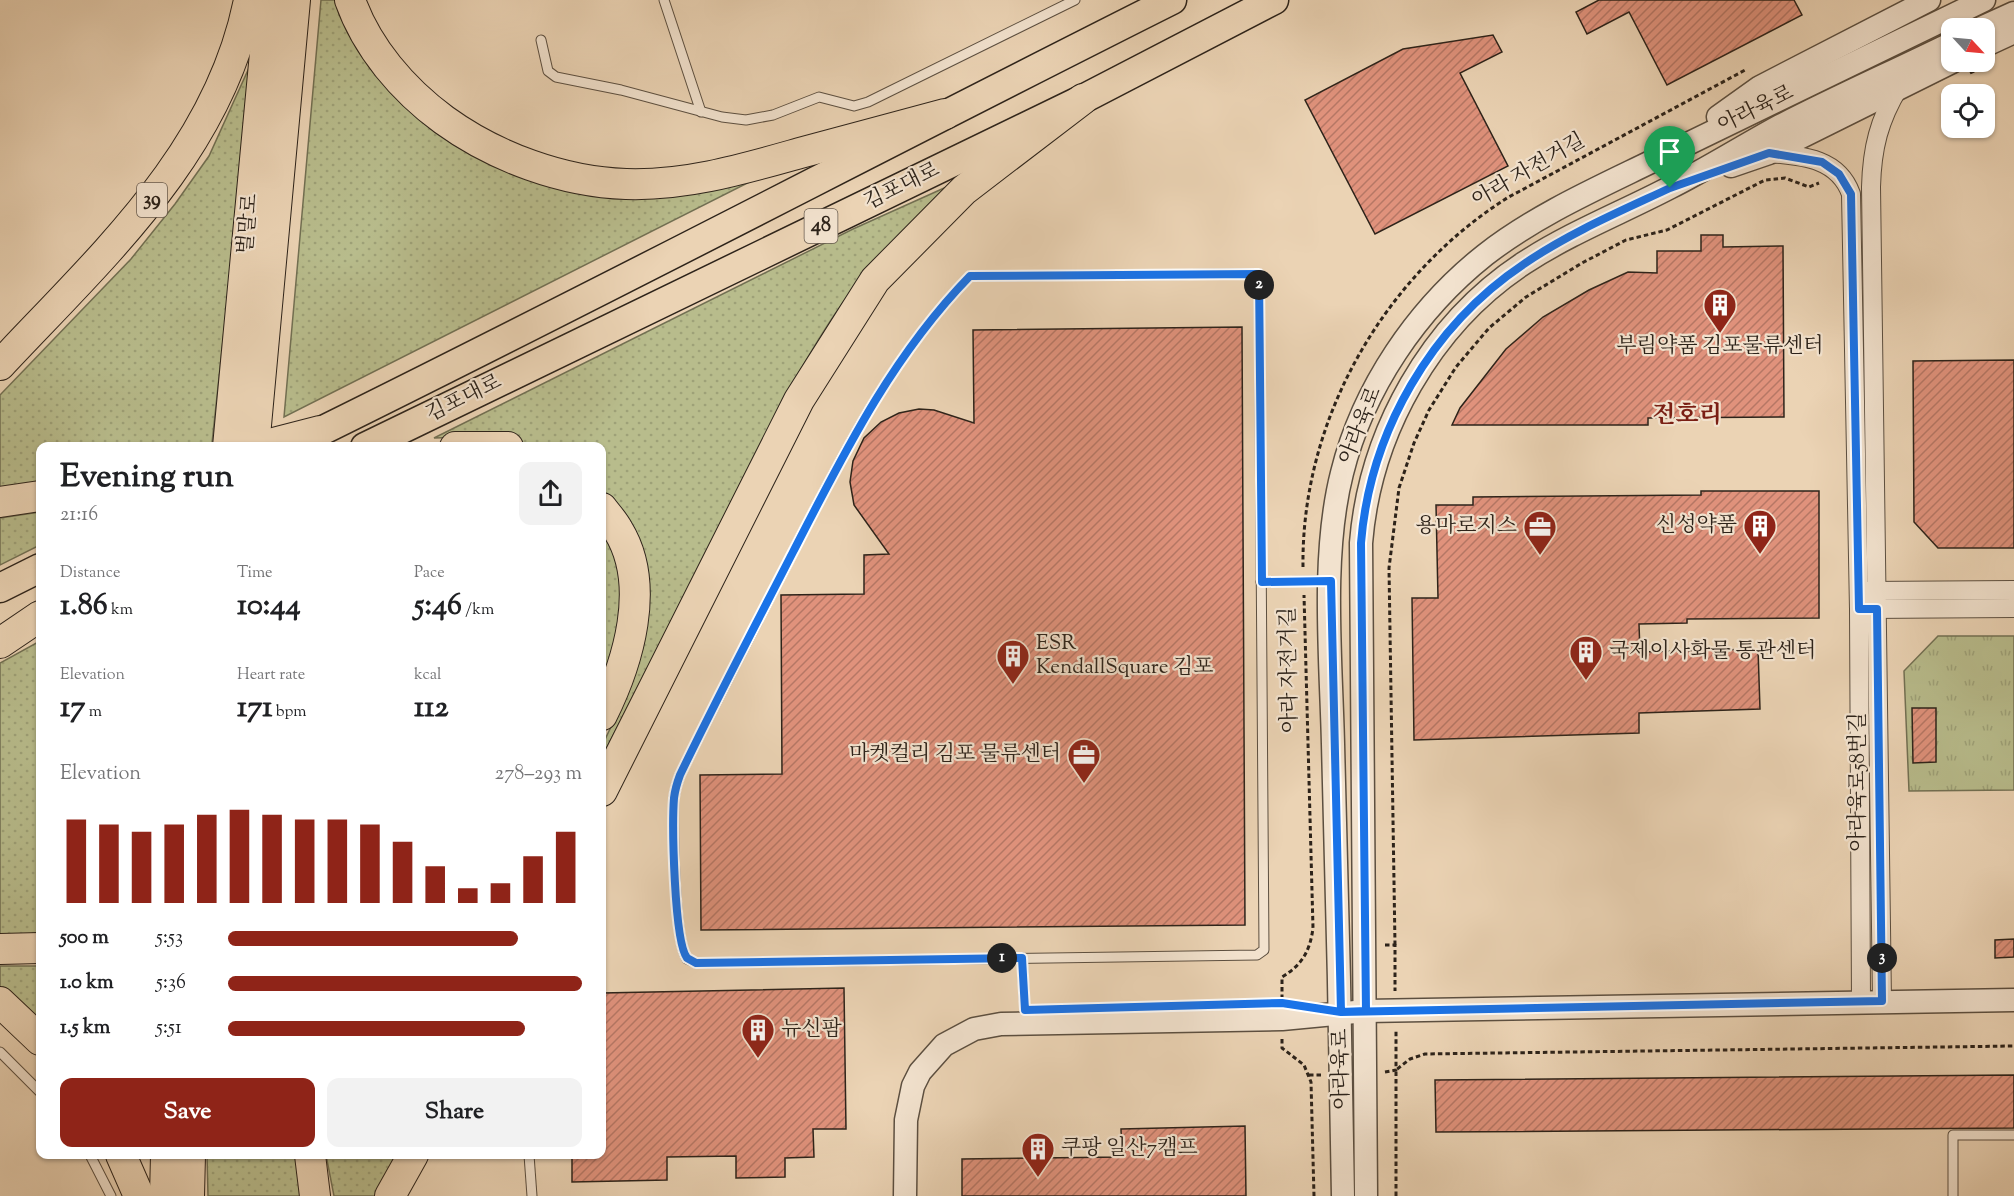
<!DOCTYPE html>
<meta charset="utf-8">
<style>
:root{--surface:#fff;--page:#f2f2f2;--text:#202124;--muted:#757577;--accent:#8f2418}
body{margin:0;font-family:"Sorts Mill Goudy","Noto Serif KR",serif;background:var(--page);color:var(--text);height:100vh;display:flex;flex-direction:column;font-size:22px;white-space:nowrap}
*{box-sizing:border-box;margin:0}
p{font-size:20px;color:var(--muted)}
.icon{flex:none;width:33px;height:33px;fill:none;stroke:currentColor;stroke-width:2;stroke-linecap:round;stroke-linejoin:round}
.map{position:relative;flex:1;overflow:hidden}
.drawer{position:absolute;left:36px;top:442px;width:570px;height:717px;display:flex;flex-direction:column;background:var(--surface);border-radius:12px;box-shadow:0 2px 4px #0004}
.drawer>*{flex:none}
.needle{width:39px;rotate:116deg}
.fabs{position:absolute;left:1941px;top:18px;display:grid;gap:12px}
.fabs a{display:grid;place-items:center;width:54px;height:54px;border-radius:12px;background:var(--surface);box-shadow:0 2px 4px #0004;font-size:30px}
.pin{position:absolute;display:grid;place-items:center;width:51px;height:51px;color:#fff;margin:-62px -26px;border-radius:50% 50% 50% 0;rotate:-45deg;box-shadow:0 0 6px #0007}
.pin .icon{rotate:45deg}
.km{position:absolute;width:30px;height:30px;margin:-15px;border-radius:50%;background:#222;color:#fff;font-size:16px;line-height:30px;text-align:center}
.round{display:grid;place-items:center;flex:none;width:63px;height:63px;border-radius:12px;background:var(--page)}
.overview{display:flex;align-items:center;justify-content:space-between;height:102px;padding:0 24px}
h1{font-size:33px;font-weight:700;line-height:45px}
.figures{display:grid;grid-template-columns:repeat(3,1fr);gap:9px;height:102px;padding:6px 24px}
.figures div{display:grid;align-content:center}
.figures b{font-size:30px;font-weight:700}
.figures small{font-size:16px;font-weight:400}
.figures p{font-size:16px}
.chart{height:168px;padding:12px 24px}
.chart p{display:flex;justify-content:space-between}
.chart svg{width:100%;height:108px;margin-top:6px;stroke:var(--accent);stroke-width:6}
.button{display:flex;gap:12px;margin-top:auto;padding:12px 24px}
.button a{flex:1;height:69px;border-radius:12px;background:var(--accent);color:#fff;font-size:24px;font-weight:700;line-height:69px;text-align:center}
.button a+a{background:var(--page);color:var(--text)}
ul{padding:0 24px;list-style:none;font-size:20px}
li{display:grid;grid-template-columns:96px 72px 1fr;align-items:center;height:45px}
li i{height:15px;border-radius:8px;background:var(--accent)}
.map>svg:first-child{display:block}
.grass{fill:url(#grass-dots);stroke:#727053;stroke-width:1.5}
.park{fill:url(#park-tufts);stroke:#727053;stroke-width:1.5}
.building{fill:url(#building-hatch);stroke:#2d231a;stroke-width:1.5}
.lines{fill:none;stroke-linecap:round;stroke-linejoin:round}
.service-casing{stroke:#5c4f40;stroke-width:11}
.minor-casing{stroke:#5c4f40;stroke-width:20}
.tertiary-casing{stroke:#5c4f40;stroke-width:25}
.primary-casing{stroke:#2d231a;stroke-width:31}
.trunk-casing{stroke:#2d231a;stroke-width:32}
.path{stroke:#2d231a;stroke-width:3;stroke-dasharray:4.5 3;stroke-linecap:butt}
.service{stroke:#f2e2ce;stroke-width:9}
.minor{stroke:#f2e2ce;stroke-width:18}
.tertiary{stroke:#f2e2ce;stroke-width:22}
.primary{stroke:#ebd3b4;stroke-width:28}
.trunk{stroke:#ebd3b4;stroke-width:30}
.route-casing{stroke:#fff;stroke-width:12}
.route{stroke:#1a73e8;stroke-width:8}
.labels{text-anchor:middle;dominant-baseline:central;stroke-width:4.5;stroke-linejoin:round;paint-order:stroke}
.shield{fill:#f2e2ce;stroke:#685c50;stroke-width:1.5}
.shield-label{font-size:20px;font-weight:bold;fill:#2d231a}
.street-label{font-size:21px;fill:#2d231a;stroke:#f2e2ce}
.poi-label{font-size:21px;fill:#2d231a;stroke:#f2e2ce;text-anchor:start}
.quarter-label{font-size:24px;font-weight:bold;fill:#7a1f14;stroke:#f2e2ce}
</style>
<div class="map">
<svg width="2014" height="1196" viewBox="0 0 2014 1196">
<defs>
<pattern id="grass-dots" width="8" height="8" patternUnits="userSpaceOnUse" patternTransform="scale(1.5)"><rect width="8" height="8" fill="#b8bc8c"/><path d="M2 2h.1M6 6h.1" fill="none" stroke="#9ea178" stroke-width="1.8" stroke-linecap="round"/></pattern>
<pattern id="park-tufts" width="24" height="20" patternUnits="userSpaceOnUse" patternTransform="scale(1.5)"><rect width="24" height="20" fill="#b8bc8c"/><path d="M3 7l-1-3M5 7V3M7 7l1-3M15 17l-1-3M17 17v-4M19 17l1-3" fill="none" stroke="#9ea178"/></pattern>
<pattern id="building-hatch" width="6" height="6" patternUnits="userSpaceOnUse" patternTransform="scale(1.5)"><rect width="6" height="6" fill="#e0927c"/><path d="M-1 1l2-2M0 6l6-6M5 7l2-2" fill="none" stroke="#b67765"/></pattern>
</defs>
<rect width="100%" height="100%" fill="#ebd3b4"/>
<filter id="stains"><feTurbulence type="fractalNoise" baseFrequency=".00333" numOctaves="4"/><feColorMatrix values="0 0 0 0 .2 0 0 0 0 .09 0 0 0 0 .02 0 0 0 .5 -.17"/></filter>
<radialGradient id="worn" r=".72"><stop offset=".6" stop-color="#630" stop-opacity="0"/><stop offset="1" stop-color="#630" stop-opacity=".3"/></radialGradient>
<g class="grass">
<path d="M321 0H339L428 126 458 147 507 168 771 171 284 417Z"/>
<path d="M253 59 212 443 203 447H40V492L0 499V395L131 259 175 204 209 156Z"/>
<path d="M962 180C937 202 910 223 887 248 848 289 818 339 790 388L602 757V746L633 680 608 495 602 490V447H537L501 436 434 438 853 229Z"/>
<path d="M40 512V545L0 565V518Z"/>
<path d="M602 523 609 535 627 602 602 700Z"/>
<path d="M40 641V946L0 945V663Z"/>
<path d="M0 966H40V1029L0 1000Z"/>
<path d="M207 1155H305L311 1196H208Z"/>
<path d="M326 1155H403L382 1196H334Z"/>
</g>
<path class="park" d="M1938 636H2014V790L1909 791 1904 671Z"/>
<g class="building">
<path d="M1599 0H1794L1802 15 1667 85 1629 12 1587 34 1576 12Z"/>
<path d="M1493 35 1502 52 1460 73 1508 166 1375 234 1305 100 1403 49Z"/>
<path d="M1701 235H1723V247L1783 246 1784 417 1648 418V425H1452L1460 408 1506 349 1543 317 1589 290 1628 272 1657 273V251H1701Z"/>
<path d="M1242 327 1245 925 701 930 700 775 782 774 781 595 864 594V555L889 554 854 505 850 482 853 461 864 438 881 422 899 413 919 409 934 410 974 423 973 330Z"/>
<path d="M2014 360V548H1938L1914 522 1913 361Z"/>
<path d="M1701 491H1819V618L1687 619V623L1639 624 1640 652 1758 649 1760 709 1639 713V733L1414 740 1412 598H1438L1436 505H1473V497L1701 495Z"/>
<path d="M1912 708H1936V762L1913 763Z"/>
<path d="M2014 939V957L1995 958V940Z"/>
<path d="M844 988 846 1129H813L814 1157 785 1158V1177L736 1178V1156L667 1157V1180L572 1182V1155H602V993Z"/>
<path d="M2014 1075V1128L1436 1132 1435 1080Z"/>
<path d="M1245 1126 1246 1196H962V1159L1122 1157 1121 1129Z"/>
</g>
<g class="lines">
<defs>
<g id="service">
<path d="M664 0 701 112"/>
<path d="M541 40 548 71 556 77 621 90 722 117 746 120 773 115 819 97 854 106 868 102 1075 0"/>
<path d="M1259 274 1264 950 1257 955 696 963 687 959C674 941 673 824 674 798 675 790 677 783 680 775 716 701 754 629 791 556 842 456 891 357 970 276Z"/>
<path d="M1261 582 1329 581"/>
<path d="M1022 958 1025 1010"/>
<path d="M0 1052 40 1092"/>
<path d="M90 1155 111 1196"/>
<path d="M529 1155 532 1196"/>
<path d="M1953 1196V1135H2014"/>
</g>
<g id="minor">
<path d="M1769 153C1803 156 1838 158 1851 194L1859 609 1861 1001"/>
<path d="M1866 591 2014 590"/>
<path d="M1867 609 2014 608"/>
<path d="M1882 1001 1871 187C1872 148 1879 120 1899 87"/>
</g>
<g id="tertiary">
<path d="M1981 28 2014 13"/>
<path d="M1984 46 2014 32"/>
<path d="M1718 117 1760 87 1929 0"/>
<path d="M1731 166 1769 153 1952 62"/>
<path d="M905 1196 906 1120 913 1086 920 1072 944 1045 974 1029 1001 1024 1282 1019 1366 1011 2014 1000"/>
<path d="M1343 1196C1341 1045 1337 895 1333 744 1331 659 1321 555 1342 473 1363 388 1417 309 1485 255 1540 212 1607 184 1669 153 1774 102 1879 51 1984 0"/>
<path d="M1366 1196 1361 543C1370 432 1431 324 1524 263 1570 233 1621 213 1669 188 1707 169 1743 146 1780 126 1836 97 1895 71 1952 43"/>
</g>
<g id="primary">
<path d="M299 442C592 298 881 146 1172 0"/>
<path d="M365 447 1083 99 1274 0"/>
<path d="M0 588 40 568"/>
</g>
<g id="trunk">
<path d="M350 0C367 48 403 90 444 120 495 157 563 182 626 184 686 186 743 169 800 153 848 140 897 127 945 114"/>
<path d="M0 365C101 257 219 152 249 0"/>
<path d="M228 447 270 0"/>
<path d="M254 447 295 0"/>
<path d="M258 447 320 431"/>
<path d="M455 447H508"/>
<path d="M0 502 40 496"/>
<path d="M602 508C607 515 614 522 618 530 652 585 628 663 602 715"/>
<path d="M0 643 40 616"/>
<path d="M602 791 799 400 875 280 964 190 1083 99"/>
<path d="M0 949 40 948"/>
<path d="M0 1002 40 1040"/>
<path d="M121 1155 139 1196"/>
<path d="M310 1155 315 1196"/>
<path d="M165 1196 166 1155"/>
<path d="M189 1196 190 1155"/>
<path d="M390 1196 413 1155"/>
</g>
</defs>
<use href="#service" class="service-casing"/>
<use href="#minor" class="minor-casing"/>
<use href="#tertiary" class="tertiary-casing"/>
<use href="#primary" class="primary-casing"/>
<use href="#trunk" class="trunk-casing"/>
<g class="path">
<path d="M1970 73 1983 67"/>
<path d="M1303 567C1301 420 1383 277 1507 198L1747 69"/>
<path d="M1385 945H1395V991"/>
<path d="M1395 945 1389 568 1399 488 1414 443 1429 410 1456 367 1489 328 1526 297 1582 263 1626 240 1667 230 1765 180 1785 178 1809 187 1819 183"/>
<path d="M1282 999V977C1302 965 1310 951 1313 928L1304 595"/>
<path d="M1282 1039V1048L1304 1065 1311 1082 1314 1196"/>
<path d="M1385 1072 1396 1070V1030"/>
<path d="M1309 1075H1322"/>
<path d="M1396 1196V1070L1410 1059 1425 1054 2014 1046"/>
</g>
<use href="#service" class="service"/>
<use href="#minor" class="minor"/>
<use href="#tertiary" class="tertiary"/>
<use href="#primary" class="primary"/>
<use href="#trunk" class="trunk"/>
</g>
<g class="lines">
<defs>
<path id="route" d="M1670 188C1621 211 1569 233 1524 264 1431 326 1370 432 1361 543L1366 1011 1341 1012 1282 1003 1025 1010 1022 958 696 963 687 958C674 941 672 824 674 798 675 790 677 783 680 775 716 700 755 626 793 552 844 453 892 356 970 276L1259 274 1262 582 1331 581 1341 1012 1882 1001 1877 609H1859L1851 194 1839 174 1822 162 1769 153 1670 188"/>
</defs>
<use href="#route" class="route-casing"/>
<use href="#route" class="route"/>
</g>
<defs>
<symbol id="building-pin" viewBox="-11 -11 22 30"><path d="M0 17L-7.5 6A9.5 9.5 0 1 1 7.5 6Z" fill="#8f2418" stroke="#f2e2ce"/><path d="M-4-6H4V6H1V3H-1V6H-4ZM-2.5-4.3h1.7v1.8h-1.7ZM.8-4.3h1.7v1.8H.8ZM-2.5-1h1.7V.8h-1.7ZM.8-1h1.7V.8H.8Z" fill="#fff"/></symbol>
<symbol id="office-pin" viewBox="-11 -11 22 30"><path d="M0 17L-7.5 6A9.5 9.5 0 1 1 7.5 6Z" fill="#8f2418" stroke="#f2e2ce"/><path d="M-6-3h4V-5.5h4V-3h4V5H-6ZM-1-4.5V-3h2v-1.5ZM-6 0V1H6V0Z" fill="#fff"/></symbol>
</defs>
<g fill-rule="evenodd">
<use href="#building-pin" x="1701" y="286" width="38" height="52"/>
<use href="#building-pin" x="1741" y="507" width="38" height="52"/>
<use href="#office-pin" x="1521" y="508" width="38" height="52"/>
<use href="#building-pin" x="1567" y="633" width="38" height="52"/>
<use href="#building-pin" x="994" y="637" width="38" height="52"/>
<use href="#office-pin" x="1065" y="736" width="38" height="52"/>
<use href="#building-pin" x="739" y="1011" width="38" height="52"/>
<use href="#building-pin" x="1019" y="1130" width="38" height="52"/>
</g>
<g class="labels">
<g class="shield">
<rect x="137" y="183" width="30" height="34" rx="4.5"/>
<rect x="804.5" y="209" width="33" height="34" rx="4.5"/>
</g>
<g class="shield-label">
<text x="152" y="200">39</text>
<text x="821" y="226">48</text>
</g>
<g class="street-label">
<text transform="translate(1756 110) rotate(-26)">아라육로</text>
<text transform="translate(1529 171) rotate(-30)">아라 자전거길</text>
<text transform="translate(902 187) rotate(-26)">김포대로</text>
<text transform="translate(249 224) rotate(-85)">벌말로</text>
<text transform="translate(464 399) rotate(-26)">김포대로</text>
<text transform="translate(1361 426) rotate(-68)">아라육로</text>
<text transform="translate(1290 670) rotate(-91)">아라 자전거길</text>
<text transform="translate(1859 782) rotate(-90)">아라육로58번길</text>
<text transform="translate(1342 1069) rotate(-91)">아라육로</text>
</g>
<g class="poi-label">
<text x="1720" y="347" text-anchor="middle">부림약품 김포물류센터</text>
<text x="1737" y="526" text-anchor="end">신성약품</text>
<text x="1517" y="527" text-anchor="end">용마로지스</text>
<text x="1036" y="644">ESR<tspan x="1036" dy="24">KendallSquare 김포</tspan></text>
<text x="1609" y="652">국제이사화물 통관센터</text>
<text x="1061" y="755" text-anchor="end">마켓컬리 김포 물류센터</text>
<text x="781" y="1030">뉴신팜</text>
<text x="1061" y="1149">쿠팡 일산7캠프</text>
</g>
<g class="quarter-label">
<text x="1687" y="416">전호리</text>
</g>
</g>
<rect width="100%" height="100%" filter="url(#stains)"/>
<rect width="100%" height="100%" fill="url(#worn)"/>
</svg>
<div class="fabs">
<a><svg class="needle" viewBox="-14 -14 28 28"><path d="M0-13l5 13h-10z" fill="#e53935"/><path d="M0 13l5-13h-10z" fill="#757577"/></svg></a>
<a><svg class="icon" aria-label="locate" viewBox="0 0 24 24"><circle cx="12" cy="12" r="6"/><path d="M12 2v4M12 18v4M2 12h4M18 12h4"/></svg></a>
</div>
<div class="pin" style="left:1670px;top:188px;background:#1e9e55"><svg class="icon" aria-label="arrive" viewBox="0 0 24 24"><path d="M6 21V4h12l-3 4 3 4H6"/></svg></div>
<b class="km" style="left:1002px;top:958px">1</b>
<b class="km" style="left:1259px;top:285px">2</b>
<b class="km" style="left:1882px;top:958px">3</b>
<section class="drawer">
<div class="overview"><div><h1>Evening run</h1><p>21:16</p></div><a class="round"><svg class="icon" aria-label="share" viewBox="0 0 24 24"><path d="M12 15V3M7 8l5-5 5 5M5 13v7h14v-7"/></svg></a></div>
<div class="figures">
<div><p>Distance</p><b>1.86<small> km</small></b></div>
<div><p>Time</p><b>10:44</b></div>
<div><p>Pace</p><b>5:46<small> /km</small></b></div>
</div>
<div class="figures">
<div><p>Elevation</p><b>17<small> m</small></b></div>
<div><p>Heart rate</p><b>171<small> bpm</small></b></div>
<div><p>kcal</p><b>112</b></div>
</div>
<div class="chart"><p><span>Elevation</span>278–293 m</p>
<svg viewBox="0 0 160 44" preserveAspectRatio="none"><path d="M5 44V10M15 44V12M25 44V15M35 44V12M45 44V8M55 44V6M65 44V8M75 44V10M85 44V10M95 44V12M105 44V19M115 44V29M125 44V38M135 44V36M145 44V25M155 44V15"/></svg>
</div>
<ul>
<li><b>500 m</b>5:53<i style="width:82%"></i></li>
<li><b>1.0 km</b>5:36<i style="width:100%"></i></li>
<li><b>1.5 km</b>5:51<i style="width:84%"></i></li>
</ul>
<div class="button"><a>Save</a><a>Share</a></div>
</section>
</div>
